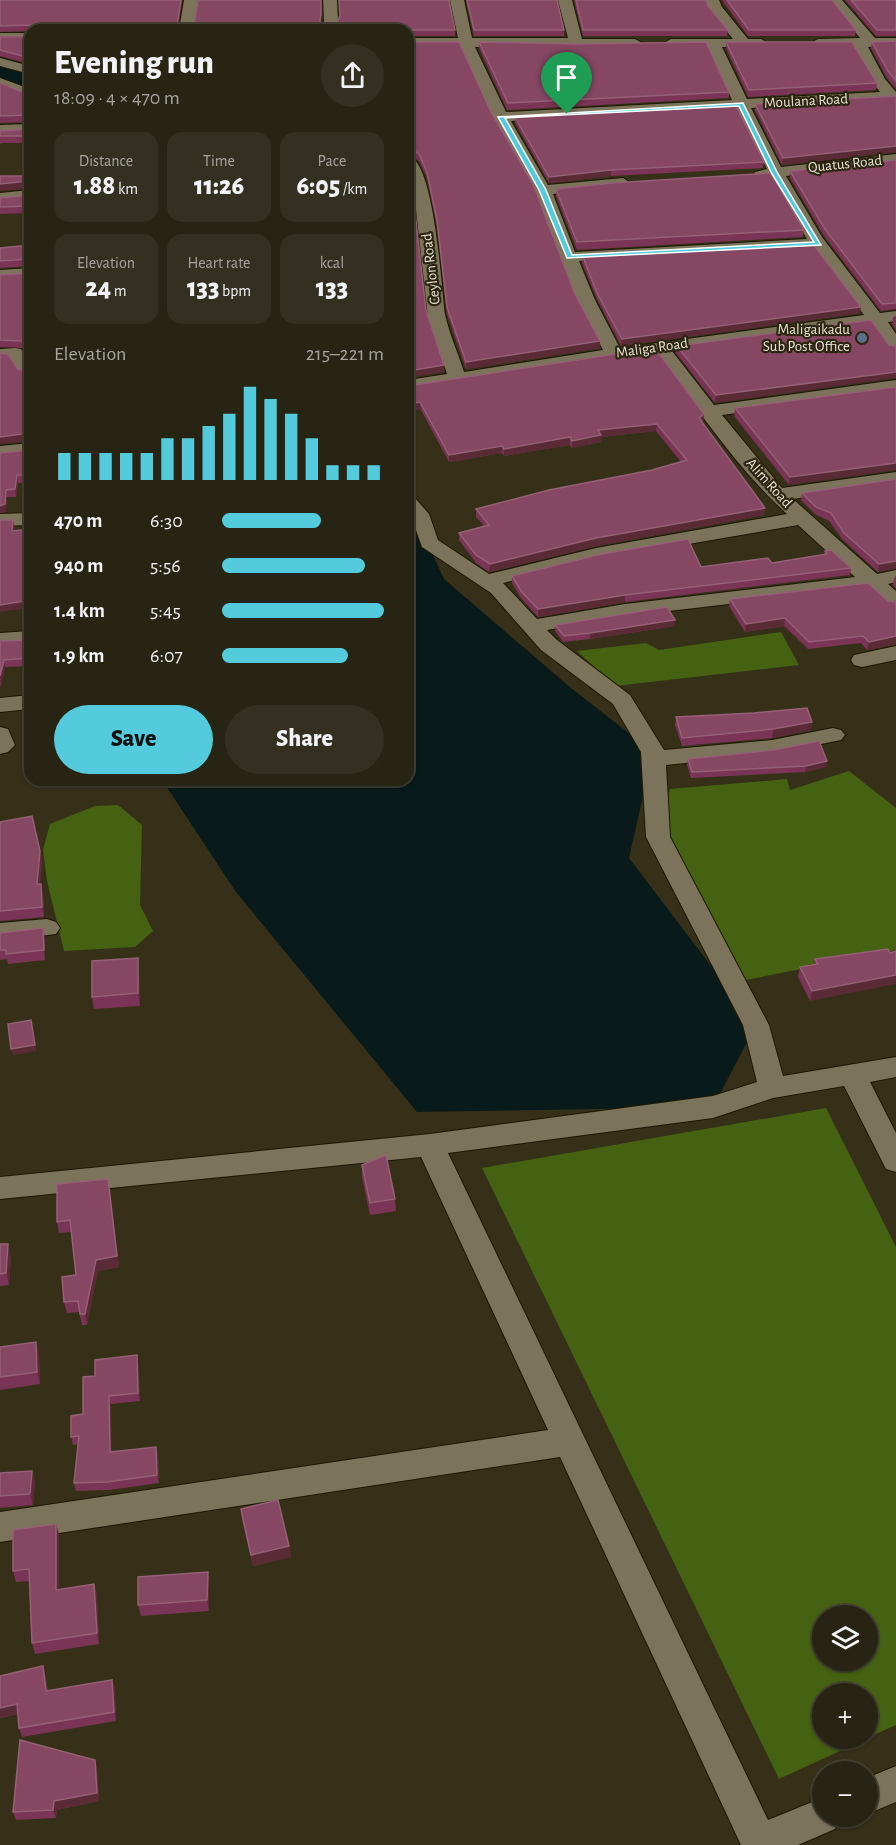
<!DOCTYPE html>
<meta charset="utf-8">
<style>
:root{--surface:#282413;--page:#343021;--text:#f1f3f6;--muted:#a5a4a0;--line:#444133;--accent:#54cadd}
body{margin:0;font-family:"Alegreya Sans",sans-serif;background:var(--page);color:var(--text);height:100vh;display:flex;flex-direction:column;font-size:22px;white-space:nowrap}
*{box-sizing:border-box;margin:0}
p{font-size:20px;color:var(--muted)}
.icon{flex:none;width:33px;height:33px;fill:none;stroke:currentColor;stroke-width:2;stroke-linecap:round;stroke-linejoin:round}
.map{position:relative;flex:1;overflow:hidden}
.drawer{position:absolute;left:24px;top:24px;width:390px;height:762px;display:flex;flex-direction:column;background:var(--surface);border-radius:18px;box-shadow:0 2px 4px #0004,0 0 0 2px var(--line)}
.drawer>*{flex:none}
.fabs{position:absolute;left:812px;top:1605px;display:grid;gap:12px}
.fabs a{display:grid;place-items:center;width:66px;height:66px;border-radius:50%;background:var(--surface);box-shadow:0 2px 4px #0004,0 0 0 2px var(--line);font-size:30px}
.pin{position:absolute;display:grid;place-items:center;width:51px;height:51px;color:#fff;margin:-62px -26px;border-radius:50% 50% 50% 0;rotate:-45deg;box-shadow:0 0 6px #0007}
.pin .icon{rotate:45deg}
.round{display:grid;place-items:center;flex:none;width:63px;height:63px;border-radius:32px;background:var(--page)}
.head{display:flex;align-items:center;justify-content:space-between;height:102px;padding:0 30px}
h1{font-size:33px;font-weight:800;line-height:45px}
.figures{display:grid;grid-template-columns:repeat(3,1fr);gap:9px;height:102px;padding:6px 30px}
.figures div{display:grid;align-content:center;border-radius:15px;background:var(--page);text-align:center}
.figures b{font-size:26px;font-weight:800}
.figures small{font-size:16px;font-weight:400}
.figures p{font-size:16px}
.chart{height:168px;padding:12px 30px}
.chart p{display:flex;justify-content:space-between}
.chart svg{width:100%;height:108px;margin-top:6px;stroke:var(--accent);stroke-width:6}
.button{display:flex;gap:12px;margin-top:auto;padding:12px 30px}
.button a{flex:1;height:69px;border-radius:36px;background:var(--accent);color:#111;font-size:24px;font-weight:800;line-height:69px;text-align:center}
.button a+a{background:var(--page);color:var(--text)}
ul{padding:0 30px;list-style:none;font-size:20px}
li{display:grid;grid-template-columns:96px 72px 1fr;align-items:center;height:45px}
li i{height:15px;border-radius:8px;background:var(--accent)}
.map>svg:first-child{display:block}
.green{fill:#456112;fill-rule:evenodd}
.water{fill:#091a1a}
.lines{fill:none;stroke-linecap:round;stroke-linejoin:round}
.minor-casing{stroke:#1e1803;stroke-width:2}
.minor{fill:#7b745b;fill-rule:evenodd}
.wall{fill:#7a3455}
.shaded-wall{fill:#5a2b37}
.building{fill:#864763;stroke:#956075;stroke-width:1.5}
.route{fill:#54cadd;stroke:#fff;stroke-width:1.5;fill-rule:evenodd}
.service-dot{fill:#5c6f8a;stroke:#2c2610;stroke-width:2}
.labels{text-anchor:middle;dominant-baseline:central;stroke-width:4.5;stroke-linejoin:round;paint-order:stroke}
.far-street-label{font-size:15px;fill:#e8e4d6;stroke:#2c2610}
.far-poi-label{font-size:15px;fill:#e8e4d6;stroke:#2c2610;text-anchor:end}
</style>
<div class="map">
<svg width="896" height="1845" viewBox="0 0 896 1845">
<rect width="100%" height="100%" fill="#363019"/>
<g class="green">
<path d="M781 632 799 665 615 686 577 651 646 643 659 650Z"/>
<path d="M849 771 896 808V950L741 981 658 837 670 789 787 779 790 790Z"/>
<path d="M118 805 142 825 140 905 153 931 135 947 64 951 47 881 43 850 50 824 95 806Z"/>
<path d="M826 1108 896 1247V1725L867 1738V1694H822V1738L866 1739 779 1779 482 1168ZM822 1616H867V1660H822Z"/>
</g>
<g class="water">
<path d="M0 63 30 70V94L0 82Z"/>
<path d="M408 507 420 527 444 579 571 688 653 752 629 858 756 1025 713 1107 417 1112 236 892 162 780H408Z"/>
</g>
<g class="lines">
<defs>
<g id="minor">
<path d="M184 0H198L193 30H179Z"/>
<path d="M323 0H337L338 21 335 30H321L324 21Z"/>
<path d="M450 0H464L472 38H568L558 0H572L582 39H635L642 43 635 47H475L506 112 732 100 708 47H671L664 43 671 39H733L710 11 705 0H719L722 7 748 39H761L768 43 761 47H722L747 99 880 92 871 80 853 47H818L811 43 818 39 860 38 828 0H842L875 38H896V46L868 47 885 79 896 92V101L751 108 781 167 896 154V164L786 176 822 237 880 313 896 311V321L888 322 896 334V352L890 351 871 325 672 351 714 405 896 380V392L722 415 782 488 896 472V484L793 499 877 574 896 570V582L888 584 896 591V608L888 607 868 588 625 616 547 630 557 640 630 695 664 750 772 740 833 728 841 730 845 735 841 740 772 754 666 765 670 837 769 1025 783 1076 896 1057V1077L870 1082 896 1133V1172L886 1169 844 1086 773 1098 713 1118 448 1153 768 1820 822 1798V1816H840L835 1829 798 1845H741L560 1457 0 1542V1512L548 1430 421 1157 0 1199V1177L430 1134 713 1096 757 1082 743 1025 646 837 641 752 613 704 541 650 491 593 422 547 412 519 408 514V496L415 498 429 514 438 540 489 574 596 548 787 514C736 468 697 407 655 353L408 392V380L447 374 428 317 414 192 408 178V155C435 162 441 287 445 314 449 333 458 353 464 372L603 350 577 300 535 190 493 117 461 46H408V38H458ZM737 109 767 169 755 172 753 175 761 180 771 178 807 239 575 252 553 194 623 188 631 183 623 178 548 185 511 121ZM813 248 864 315 620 348 595 300 579 261ZM798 525 855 577 625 604 537 619 503 583 596 560Z"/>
<rect x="0" y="33" width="30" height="8"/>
<path d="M0 58 30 66V74L0 66Z"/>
<path d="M0 78 30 89V98L0 87Z"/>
<path d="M30 124V134L0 135V125Z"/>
<path d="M30 190V200L0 203V193Z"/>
<path d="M30 268V278L0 280V270Z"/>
<path d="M15 348 21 349 30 361V376L20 374 10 359H0V349Z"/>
<path d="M30 443V455L0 458V446Z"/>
<path d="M30 513V525L0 526V514Z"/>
<path d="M30 631V645L0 647V633Z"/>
<path d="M896 646V660L862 667 854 665 851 660 854 655Z"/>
<path d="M30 695V709L0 712V698Z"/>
<path d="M0 727 8 729 15 745 8 752 0 754Z"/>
<path d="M47 919 56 922 60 928 56 934 0 941V923Z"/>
<path d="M896 1766V1802L867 1814V1778Z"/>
</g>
</defs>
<use href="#minor" class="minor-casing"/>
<use href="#minor" class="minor"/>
</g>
<g class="wall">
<path d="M0 0H182L178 25 322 21 321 25 455 30V36H408V30H30V31L0 32Z"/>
<path d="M466 0H557L564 30V36H474Z"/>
<path d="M574 0H706L708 6 728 30 727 36H583Z"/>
<path d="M722 0H832L856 30 855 36H748Z"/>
<path d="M845 0H896V36H876Z"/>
<path d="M30 36V64L0 56V37Z"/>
<path d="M896 41V89L887 78 871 48 872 42Z"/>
<path d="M408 42 575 294 600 341V348L466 369 447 314 437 227 427 178 419 161 408 153Z"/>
<path d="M479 42 729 92V98L507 110 479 48Z"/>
<path d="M726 42 877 83 876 90 748 97 726 48Z"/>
<path d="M0 83 28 94 30 92V122L0 123Z"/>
<path d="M896 96V152L782 165 755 110V104Z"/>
<path d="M515 117 764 162 763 168 611 176 549 183 515 123Z"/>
<path d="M30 129V143H1L0 145V131Z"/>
<path d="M896 160V309L881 311 824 236 790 178V171Z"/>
<path d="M556 189 804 230 803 237 577 250 556 196Z"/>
<path d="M30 195V213L0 214V198Z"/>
<path d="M30 245V266L0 268V248Z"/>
<path d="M583 257 860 313 621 346 597 299 582 263Z"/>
<path d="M30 273V358L23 348 0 347V275Z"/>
<path d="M896 316V330L892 324 893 317Z"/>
<path d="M889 345 715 403 676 353 677 346Z"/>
<path d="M408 386 704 414 703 421 702 423 765 508 764 515 596 546 489 572 476 563 459 540V533L484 526 476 517V509L652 470 681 462 656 431 601 437V442L572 448 570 445 504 456 502 453 449 462Z"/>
<path d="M896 387 789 485 734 416 735 408Z"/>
<path d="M30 449V482L18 483 16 497H7L6 512 0 513V453L29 450Z"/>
<path d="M896 479V568L878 572 843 540 829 521 815 514 801 500 802 493Z"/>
<path d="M825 551 851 568 850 575 625 602 538 617 521 598 512 583V576L772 563 824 555Z"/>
<path d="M896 576V589L893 585 894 578Z"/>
<path d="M730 599 888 601 896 602V645V644L867 650 861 643 808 649 784 626 745 632 729 606Z"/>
<path d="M555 625 675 626 590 639 563 642 555 631Z"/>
<path d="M30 638V666L5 667 0 688V641L29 640Z"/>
<path d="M676 717 811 730 772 738 682 746 675 725Z"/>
<path d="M688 759 826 767 805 772 691 778 687 765Z"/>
<path d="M0 822 42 861 40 884H41L43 893 44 917 0 921Z"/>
<path d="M0 933 45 938V960L8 964 7 959 0 960Z"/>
<path d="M890 953 810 1001 798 977 800 967 814 964 815 959Z"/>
<path d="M138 958 139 970 140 1006 94 1009 92 997Z"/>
<path d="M362 1165 395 1199 396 1211 370 1215 362 1177Z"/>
<path d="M110 1190 119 1267 98 1271 87 1325H82L79 1312 67 1313 64 1302 76 1275 71 1232 59 1233 57 1222Z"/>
<path d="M0 1244 11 1256 9 1285 0 1286Z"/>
<path d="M0 1347 39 1354 40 1384 0 1390Z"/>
<path d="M137 1355 138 1363 140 1401 111 1404V1451L158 1455 159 1483 109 1490 76 1491 74 1483 78 1444 73 1445 71 1437 83 1414 95 1376Z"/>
<path d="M32 1471 35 1482 33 1505 0 1508V1473Z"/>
<path d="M241 1509 289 1546 291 1557 253 1566 242 1520Z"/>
<path d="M56 1524 59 1535V1590L94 1584 97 1595 99 1644 35 1654 32 1643 30 1581 16 1582 13 1571Z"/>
<path d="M208 1572 209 1584V1611L141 1616 138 1605Z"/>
<path d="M45 1674 48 1691 112 1680 115 1689 116 1721 22 1737 19 1728 18 1714 0 1718V1676Z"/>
<path d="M95 1760 97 1768 99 1801 57 1810 56 1818 16 1820 13 1812Z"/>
</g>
<g class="shaded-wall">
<path d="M181 0H182L178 30 177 25Z"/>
<path d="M896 146V152L782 165 783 158Z"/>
<path d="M611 170V176L549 183V177Z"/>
<path d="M29 181 30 188 0 191V184Z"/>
<path d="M861 307 860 313 621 346 622 339Z"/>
<path d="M600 341V348L466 369V362Z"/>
<path d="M444 365V372L408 378V371Z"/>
<path d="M896 372V378L715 403 716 395Z"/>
<path d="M420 402 421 409 408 412V404Z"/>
<path d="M704 414 703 421 698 426 699 418Z"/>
<path d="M657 424 656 431 601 437V442L572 448V441L598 430Z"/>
<path d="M29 433 30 441 0 444V437Z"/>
<path d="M570 437V445L504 456V449Z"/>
<path d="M502 446V453L449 462V455Z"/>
<path d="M896 463V470L789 485 790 477Z"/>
<path d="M17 475 18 483 16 497 15 489Z"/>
<path d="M6 490 7 497 6 512 0 513V506Z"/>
<path d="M765 508 764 515 596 546 489 572 490 564 596 538Z"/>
<path d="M13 520 15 528 13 538 12 531Z"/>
<path d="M896 561V568L878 572 879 564Z"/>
<path d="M625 595V602L538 617V609Z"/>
<path d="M30 600V608L0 612V605Z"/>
<path d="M785 618 784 626 745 632 746 624Z"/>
<path d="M675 620V626L590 639V633Z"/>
<path d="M896 636V644L867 650 869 642Z"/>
<path d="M4 660 5 667 1 688 0 676Z"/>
<path d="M812 722 811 730 772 738 773 729Z"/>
<path d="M827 761 826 767 805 772 806 766Z"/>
<path d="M40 851 42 861 39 894 37 884Z"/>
<path d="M41 884 43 893 44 917 42 907Z"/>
<path d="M43 928 45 938V960L44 950Z"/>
<path d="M138 958 139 970 140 1006 138 993Z"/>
<path d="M896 975V984L810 1001 812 991Z"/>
<path d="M33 1026 36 1051 13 1055 11 1049Z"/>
<path d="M108 1179 119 1267 98 1271 87 1325 85 1314Z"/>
<path d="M8 1244 11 1256 9 1285 6 1273Z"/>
<path d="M36 1342 39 1354 40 1384 37 1372Z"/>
<path d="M137 1355 138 1363 140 1401 138 1393Z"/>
<path d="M109 1396 111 1404 112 1460 110 1452Z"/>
<path d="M156 1447 158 1455 159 1483 157 1475Z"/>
<path d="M32 1471 35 1482 33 1505 30 1494Z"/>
<path d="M56 1524 59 1535V1602L56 1590Z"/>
<path d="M289 1546 291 1557 253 1566 251 1555Z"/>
<path d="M208 1572 209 1584V1611L207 1600Z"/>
<path d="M94 1584 97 1595 99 1644 97 1633Z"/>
<path d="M43 1666 45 1674 49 1700 46 1691Z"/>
<path d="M112 1680 115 1689 116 1721 114 1712Z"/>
<path d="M17 1704 20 1713 0 1718V1708Z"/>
<path d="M95 1760 97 1768 99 1801 57 1810 56 1818 53 1810 54 1801Z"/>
</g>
<g class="building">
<path d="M0 0H181L177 25 194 26 198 0H321V15L319 25 336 26 340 15 339 0H449L455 30H31V25L0 26Z"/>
<path d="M467 0H557L564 30H474Z"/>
<path d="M576 0H706L708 6 728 30H583Z"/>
<path d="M727 0H832L856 30H749Z"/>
<path d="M851 0H896V30H877Z"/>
<path d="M30 36V58L0 50V37Z"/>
<path d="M896 41V81L888 71 872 42Z"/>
<path d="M408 42H459L491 112 533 184 575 294 600 341 466 362 447 307 437 220 427 172 419 154 408 146Z"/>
<path d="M479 42 577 44 706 42 729 92 508 103Z"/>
<path d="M726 42H852L877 83 749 90Z"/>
<path d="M0 83 28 94 30 92V116L29 115 0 116Z"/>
<path d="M896 96V146L783 158 755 104Z"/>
<path d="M736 106 764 162 611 170 549 177 515 117Z"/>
<path d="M30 129V136H0V131Z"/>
<path d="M896 160V303L882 304 825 229 790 171Z"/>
<path d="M771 173 804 230 577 242 556 189 612 183Z"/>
<path d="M30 174V182L29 181 0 184V176H30Z"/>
<path d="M408 177 412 186 426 310 444 365 408 371Z"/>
<path d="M30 195V206L0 207V198Z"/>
<path d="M813 244 861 307 622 339 597 293 583 257Z"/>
<path d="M30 245V260L29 259 0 261V248Z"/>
<path d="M30 273V352L22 341 0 340V275Z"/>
<path d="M871 320 889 345 896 346V372L716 395 677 346Z"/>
<path d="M655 348 704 414 699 418 765 508 596 538 490 564 476 555 459 533 489 525 476 509 549 490 652 470 687 460 657 424 598 430 601 435 572 441 570 437 504 449 502 446 449 455 420 402 408 404V386Z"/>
<path d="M0 353 8 354 18 369 30 371V435L29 433 0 437Z"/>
<path d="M896 387V463L790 477 735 408Z"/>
<path d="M30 449V475H17L15 489 6 490 5 504 0 506V453L29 450Z"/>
<path d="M896 479V561L879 564 844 533 831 513 816 507 802 493Z"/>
<path d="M0 520H13L12 531 30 529V600L0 605Z"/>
<path d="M688 539 701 567 768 558 772 563 827 554 825 551 831 550 851 568 625 595 538 609 521 591 512 576 597 555Z"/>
<path d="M868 583 888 601 896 602V636L869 642 863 636 809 642 785 618 746 624 730 599Z"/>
<path d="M667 607 675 620 590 633 564 636 555 625Z"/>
<path d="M30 638V658L4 660 0 676V641L29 640Z"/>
<path d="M807 708 812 722 773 729 682 738 676 717 754 713Z"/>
<path d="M819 741 827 761 806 766 692 772 688 759 773 750Z"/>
<path d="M32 816 40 851 37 884H41L42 907 0 911V822Z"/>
<path d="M43 928 44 950 6 954V950H0V933Z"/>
<path d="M888 949 890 953 896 951V975L812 991 800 967 818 964 815 959Z"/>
<path d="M138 958V993L92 997V961Z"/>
<path d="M31 1020 35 1045 11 1049 8 1024Z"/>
<path d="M386 1155 395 1199 370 1203 362 1165Z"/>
<path d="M108 1179 117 1256 96 1260 85 1314H80L78 1301 64 1302 62 1277 76 1275 70 1220 57 1222V1184Z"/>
<path d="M0 1244H8L6 1273 0 1274Z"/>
<path d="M36 1342 37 1372 0 1377V1347Z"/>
<path d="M137 1355 138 1393 109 1396 110 1452 156 1447 157 1475 107 1482 74 1483 79 1436 71 1437V1416L83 1414V1377L95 1376V1360Z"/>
<path d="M32 1471 30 1494 0 1496V1473Z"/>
<path d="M278 1500 289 1546 251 1555 241 1509Z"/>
<path d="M56 1524V1590L94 1584 97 1633 32 1643 29 1569 13 1571V1530Z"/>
<path d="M208 1572 207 1600 138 1605V1577Z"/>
<path d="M43 1666 46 1691 112 1680 114 1712 19 1728 17 1704 0 1708V1676Z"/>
<path d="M20 1740 95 1760 97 1793 54 1801 53 1810 13 1812Z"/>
</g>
<path class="route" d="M743 103 778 174 821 245 567 258 539 190 498 117ZM739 106 772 174 814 242 572 255 546 190 505 118Z"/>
<circle class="service-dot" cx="862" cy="338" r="6"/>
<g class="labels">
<g class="far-street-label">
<text transform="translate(806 101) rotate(-3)">Moulana Road</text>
<text transform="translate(845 164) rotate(-6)">Quatus Road</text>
<text transform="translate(431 269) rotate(-97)">Ceylon Road</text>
<text transform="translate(652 348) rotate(-8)">Maliga Road</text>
<text transform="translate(769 483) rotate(48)">Alim Road</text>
</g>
<g class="far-poi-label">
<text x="850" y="329">Maligaikadu<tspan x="850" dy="17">Sub Post Office</tspan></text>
</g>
</g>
</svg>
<div class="fabs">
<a><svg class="icon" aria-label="layers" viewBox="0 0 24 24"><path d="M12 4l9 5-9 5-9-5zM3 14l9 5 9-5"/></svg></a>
<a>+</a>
<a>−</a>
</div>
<div class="pin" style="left:567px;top:114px;background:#1e9e55"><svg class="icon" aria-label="arrive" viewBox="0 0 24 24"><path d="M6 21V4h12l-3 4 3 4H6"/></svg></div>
<section class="drawer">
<div class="head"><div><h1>Evening run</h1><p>18:09 · 4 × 470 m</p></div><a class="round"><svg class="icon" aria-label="share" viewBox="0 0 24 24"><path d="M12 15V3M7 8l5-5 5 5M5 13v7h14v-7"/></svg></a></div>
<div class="figures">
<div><p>Distance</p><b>1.88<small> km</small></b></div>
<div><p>Time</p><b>11:26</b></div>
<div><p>Pace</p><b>6:05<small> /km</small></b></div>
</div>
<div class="figures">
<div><p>Elevation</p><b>24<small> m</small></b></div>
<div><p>Heart rate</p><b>133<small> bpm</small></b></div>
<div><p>kcal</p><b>133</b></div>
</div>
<div class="chart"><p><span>Elevation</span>215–221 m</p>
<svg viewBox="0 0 160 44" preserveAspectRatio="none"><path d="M5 44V33M15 44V33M25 44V33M35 44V33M45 44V33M55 44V27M65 44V27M75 44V22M85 44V17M95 44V6M105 44V11M115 44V17M125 44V27M135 44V38M145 44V38M155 44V38"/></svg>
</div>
<ul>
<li><b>470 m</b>6:30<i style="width:61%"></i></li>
<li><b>940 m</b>5:56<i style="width:88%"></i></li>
<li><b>1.4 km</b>5:45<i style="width:100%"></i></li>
<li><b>1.9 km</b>6:07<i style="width:78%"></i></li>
</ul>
<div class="button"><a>Save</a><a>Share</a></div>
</section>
</div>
